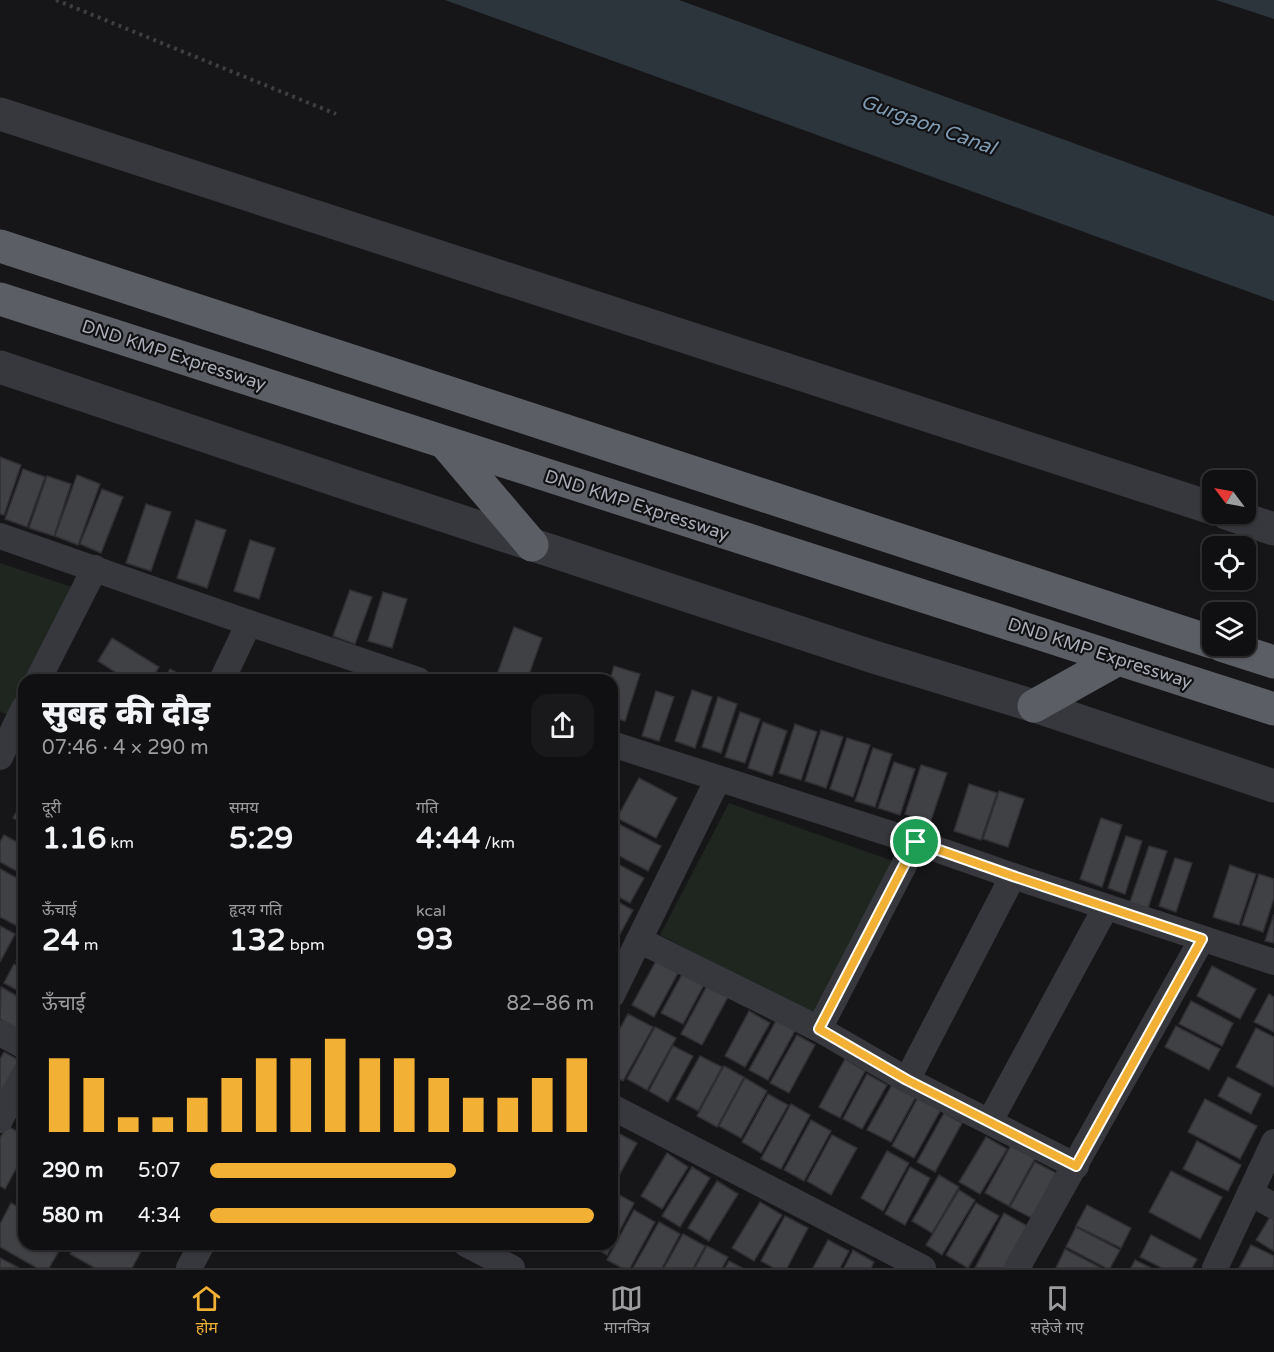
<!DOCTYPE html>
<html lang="hi">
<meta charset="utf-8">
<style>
:root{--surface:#101012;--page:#19191b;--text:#f1f3f6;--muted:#9c9d9f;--line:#303032;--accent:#f2b134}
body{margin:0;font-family:"Varela Round","Noto Sans Devanagari",sans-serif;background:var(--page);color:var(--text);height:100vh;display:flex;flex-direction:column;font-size:22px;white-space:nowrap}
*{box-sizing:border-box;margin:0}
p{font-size:20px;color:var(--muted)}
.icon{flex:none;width:33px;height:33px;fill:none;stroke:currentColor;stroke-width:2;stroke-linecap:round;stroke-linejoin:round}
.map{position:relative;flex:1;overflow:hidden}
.panel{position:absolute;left:18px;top:674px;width:600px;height:576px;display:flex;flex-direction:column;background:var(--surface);border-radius:18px;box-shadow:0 2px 4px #0004,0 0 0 2px var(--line)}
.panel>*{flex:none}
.needle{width:39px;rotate:302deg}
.tools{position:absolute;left:1202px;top:470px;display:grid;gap:12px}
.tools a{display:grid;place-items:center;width:54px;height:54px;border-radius:12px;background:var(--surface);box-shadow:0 2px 4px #0004,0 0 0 2px var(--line);font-size:30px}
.pin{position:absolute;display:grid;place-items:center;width:51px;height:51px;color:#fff;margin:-26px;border:3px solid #fff;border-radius:50%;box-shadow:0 2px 6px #0007}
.round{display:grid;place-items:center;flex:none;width:63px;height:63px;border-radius:18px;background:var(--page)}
.headline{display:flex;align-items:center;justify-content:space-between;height:102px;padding:0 24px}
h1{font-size:33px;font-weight:800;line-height:45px}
.figures{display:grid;grid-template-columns:repeat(3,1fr);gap:9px;height:102px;padding:6px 24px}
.figures div{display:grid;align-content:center}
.figures b{font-size:30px;font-weight:800}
.figures small{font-size:16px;font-weight:400}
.figures p{font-size:16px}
.chart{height:168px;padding:12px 24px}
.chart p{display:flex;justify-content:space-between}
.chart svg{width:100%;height:108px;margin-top:6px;stroke:var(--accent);stroke-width:6}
ul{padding:0 24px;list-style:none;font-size:20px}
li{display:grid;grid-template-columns:96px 72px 1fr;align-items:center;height:45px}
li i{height:15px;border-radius:8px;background:var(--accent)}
.menu{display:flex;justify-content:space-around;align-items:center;height:84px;border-top:2px solid var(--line);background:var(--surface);font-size:16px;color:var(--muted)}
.menu a{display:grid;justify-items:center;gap:3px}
.menu .selected{color:var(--accent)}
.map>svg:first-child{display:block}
.green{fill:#1e261f}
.water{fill:#2c353c}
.building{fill:#404145;stroke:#303034;stroke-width:1.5}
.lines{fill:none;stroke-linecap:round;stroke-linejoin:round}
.path{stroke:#3d3f44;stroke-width:4;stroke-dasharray:3 4.5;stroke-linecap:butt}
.minor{stroke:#37383d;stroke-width:26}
.tertiary{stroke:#37383d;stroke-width:33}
.trunk{stroke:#5b5e65;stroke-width:33}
.route-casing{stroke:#fff;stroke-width:12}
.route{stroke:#f2b134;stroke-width:8}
.labels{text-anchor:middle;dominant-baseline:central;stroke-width:4.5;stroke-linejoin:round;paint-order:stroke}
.street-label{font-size:18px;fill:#a8adb8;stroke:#111113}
.water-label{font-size:20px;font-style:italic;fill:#7f9bb3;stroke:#111113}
</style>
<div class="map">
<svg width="1274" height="1268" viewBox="0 0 1274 1268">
<rect width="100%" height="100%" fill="#161618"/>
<g class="green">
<path d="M0 563 75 588 29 679 24 680V689L10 716 0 711Z"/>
<path d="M729 803 893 861 813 1014 660 935Z"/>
</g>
<g class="water">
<path d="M445 0H679L1274 216V301Z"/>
<path d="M1216 0H1274V19Z"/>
</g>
<g class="building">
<path d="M0 457 21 465 4 515 0 514Z"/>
<path d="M23 469 45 477 27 527 5 519Z"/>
<path d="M77 475 100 484 78 545 55 536Z"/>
<path d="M47 476 71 484 54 536 29 528Z"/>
<path d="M102 489 123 497 101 553 80 544Z"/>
<path d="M146 504 171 512 151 571 126 563Z"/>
<path d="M196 520 226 530 207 588 177 578Z"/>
<path d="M250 540 275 548 259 599 234 591Z"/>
<path d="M350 590 372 597 355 644 333 636Z"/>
<path d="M383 592 407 599 392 648 368 641Z"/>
<path d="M514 627 542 638 527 680H495Z"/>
<path d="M112 638 159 667 151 680H127L98 661Z"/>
<path d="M614 666 640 674 625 721 612 717V680H610Z"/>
<path d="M170 669 189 680H164Z"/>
<path d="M692 690 712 697 695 748 675 741Z"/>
<path d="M656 691 674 697 659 741 642 736Z"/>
<path d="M718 697 737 704 721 753 702 747Z"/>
<path d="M740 712 760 719 745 763 725 757Z"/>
<path d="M763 722 787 731 772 776 748 768Z"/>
<path d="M795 724 817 732 801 780 779 773Z"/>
<path d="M821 730 843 737 826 788 805 781Z"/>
<path d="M847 738 870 745 853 797 830 789Z"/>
<path d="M873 748 892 754 875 807 855 801Z"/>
<path d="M894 762 915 769 900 815 878 808Z"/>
<path d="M921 765 947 773 930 823 905 814Z"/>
<path d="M639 778 677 798 656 838 617 818Z"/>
<path d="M969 784 997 793 981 840 954 831Z"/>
<path d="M999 791 1024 799 1008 847 983 839Z"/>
<path d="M24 798V824L13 818Z"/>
<path d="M1101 818 1122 825 1102 887 1080 879Z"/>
<path d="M615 822 661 846 648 871 612 852V827Z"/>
<path d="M4 835 24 846V875L0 862V842Z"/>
<path d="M1126 836 1142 841 1125 894 1108 888Z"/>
<path d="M1149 846 1167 851 1147 911 1129 905Z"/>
<path d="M1175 858 1192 863 1176 912 1159 906Z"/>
<path d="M612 861 644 878 630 903 612 893Z"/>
<path d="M1230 865 1256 874 1239 925 1213 917Z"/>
<path d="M0 869 24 882V918L19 927 0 917Z"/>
<path d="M1259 874 1274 879V898L1263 932 1242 925Z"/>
<path d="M612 899 633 910 620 934 612 930Z"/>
<path d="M1274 914V943L1265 941Z"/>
<path d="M0 926 15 934 0 962Z"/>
<path d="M24 946V965L16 961Z"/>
<path d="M656 961 678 973 654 1017 632 1005Z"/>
<path d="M14 964 24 970V994L4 983Z"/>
<path d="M1212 966 1256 989 1240 1019 1197 996Z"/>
<path d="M685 969 706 981 683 1024 661 1013Z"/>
<path d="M708 984 729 995 702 1045 681 1034Z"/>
<path d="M1 987 24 1000V1033L0 1019Z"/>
<path d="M1269 994 1274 997V1032L1254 1022Z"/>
<path d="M1191 1001 1233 1023 1222 1046 1179 1024Z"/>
<path d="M749 1011 770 1023 745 1067 725 1056Z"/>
<path d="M628 1014 653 1027 623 1081 612 1075V1043Z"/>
<path d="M777 1019 796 1029 768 1080 749 1070Z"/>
<path d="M1176 1026 1220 1049 1209 1070 1165 1047Z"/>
<path d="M655 1027 676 1038 647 1090 627 1079Z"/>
<path d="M1256 1028 1274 1037V1087L1236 1067Z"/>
<path d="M797 1035 815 1045 789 1093 770 1083Z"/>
<path d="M673 1046 693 1056 668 1102 649 1091Z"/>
<path d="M4 1052 24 1063 0 1119V1059Z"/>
<path d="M700 1056 722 1067 698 1111 676 1099Z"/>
<path d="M845 1059 865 1071 840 1118 819 1107Z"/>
<path d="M724 1066 744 1077 717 1127 697 1116Z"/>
<path d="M867 1074 887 1085 862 1129 843 1119Z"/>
<path d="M1228 1077 1261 1094 1251 1114 1218 1096Z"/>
<path d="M745 1078 767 1091 741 1138 719 1126Z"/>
<path d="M893 1083 916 1096 891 1142 867 1130Z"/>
<path d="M921 1092 944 1104 914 1158 892 1146Z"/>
<path d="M768 1094 788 1105 761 1153 742 1142Z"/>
<path d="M1205 1099 1257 1126 1240 1159 1188 1132Z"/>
<path d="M791 1104 810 1115 781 1169 761 1159Z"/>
<path d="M944 1113 962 1123 935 1172 917 1162Z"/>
<path d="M811 1120 831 1131 804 1181 784 1170Z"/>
<path d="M7 1126 24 1135V1154L5 1189 0 1186V1138Z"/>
<path d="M612 1130 637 1143 612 1188Z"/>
<path d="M832 1135 857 1148 831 1195 807 1181Z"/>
<path d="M986 1137 1007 1149 980 1194 959 1182Z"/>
<path d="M1014 1140 1038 1153 1009 1206 985 1193Z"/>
<path d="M1197 1141 1241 1165 1228 1191 1183 1169Z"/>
<path d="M887 1151 909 1163 883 1211 861 1198Z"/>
<path d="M667 1153 688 1167 662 1209 641 1196Z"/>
<path d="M1035 1162 1056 1173 1032 1218 1010 1207Z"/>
<path d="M692 1167 710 1178 680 1227 662 1216Z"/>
<path d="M910 1167 930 1178 905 1225 885 1214Z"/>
<path d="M1171 1171 1222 1197 1200 1239 1149 1212Z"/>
<path d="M939 1175 959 1187 932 1233 912 1221Z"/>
<path d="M717 1181 738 1194 709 1241 688 1228Z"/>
<path d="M959 1190 975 1200 942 1255 926 1245Z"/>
<path d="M612 1191 634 1203 607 1255 587 1244H612Z"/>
<path d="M760 1202 782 1215 754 1261 732 1248Z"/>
<path d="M11 1203 24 1210V1244H63L49 1268H37L0 1247V1224Z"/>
<path d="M976 1203 999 1216 968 1268 946 1255Z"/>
<path d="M1087 1205 1131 1228 1121 1248 1076 1226Z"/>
<path d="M634 1210 655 1222 630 1268H622L607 1260Z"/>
<path d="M1004 1213 1029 1227 1007 1268H975Z"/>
<path d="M785 1216 808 1228 787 1268H774L761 1261Z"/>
<path d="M1270 1217 1274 1219V1251L1256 1240Z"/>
<path d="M659 1222 680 1234 662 1268H633Z"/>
<path d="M1076 1227 1120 1250 1110 1268H1106L1066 1247Z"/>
<path d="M683 1234 705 1246 693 1268H664Z"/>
<path d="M1151 1235 1197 1259 1192 1268H1162L1140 1257Z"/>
<path d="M828 1240 849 1251 840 1268H813Z"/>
<path d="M76 1244H145L132 1268H95L70 1254Z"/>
<path d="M1251 1245 1274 1256V1268H1239Z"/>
<path d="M707 1246 728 1257 722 1268H695Z"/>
<path d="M1065 1249 1101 1268H1056Z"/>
<path d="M853 1250 874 1262 871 1268H844Z"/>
<path d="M0 1258 19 1268H0Z"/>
<path d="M1135 1260 1151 1268H1131Z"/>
<path d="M729 1261 742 1268H725Z"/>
</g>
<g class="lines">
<path class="path" d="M56 0 336 114"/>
<g class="minor">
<path d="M0 536 249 623 418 680"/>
<path d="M38 680 95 568"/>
<path d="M222 680 249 623"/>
<path d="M612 744 916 842 1013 876 1274 962"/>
<path d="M0 757 24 708"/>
<path d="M639 940 819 1029 907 1080 1076 1166"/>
<path d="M612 995 718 779"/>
<path d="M819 1029 916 842"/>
<path d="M0 1033 24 1046"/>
<path d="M907 1080 1013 876"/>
<path d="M612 1107 923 1268"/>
<path d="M0 1120 24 1075"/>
<path d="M990 1121 1106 907"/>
<path d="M1250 1193 1274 1206"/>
<path d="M466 1244 512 1268"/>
<path d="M189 1268 202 1244"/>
<path d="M1017 1268 1202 939"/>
<path d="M1215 1268 1274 1142"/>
</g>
<g class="tertiary">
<path d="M0 114 1212 508"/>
<path d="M0 367 363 489 874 657 1044 709 1274 786"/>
<path d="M1226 513 1274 529"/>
</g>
<g class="trunk">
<path d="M0 246 1212 642"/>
<path d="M0 299 1274 709"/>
<path d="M446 444 532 545"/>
<path d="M1221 645 1274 662"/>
<path d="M1034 706 1118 659"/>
</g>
</g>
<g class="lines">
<defs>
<path id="route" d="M916 842 1013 876 1202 939 1076 1166 907 1080 819 1029Z"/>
</defs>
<use href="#route" class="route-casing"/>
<use href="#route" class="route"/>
</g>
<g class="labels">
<g class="street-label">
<text transform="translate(174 355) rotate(18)">DND KMP Expressway</text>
<text transform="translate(637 505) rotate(18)">DND KMP Expressway</text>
<text transform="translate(1100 653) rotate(18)">DND KMP Expressway</text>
</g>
<g class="water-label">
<text transform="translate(928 125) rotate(20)">Gurgaon Canal</text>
</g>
</g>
</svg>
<div class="tools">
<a><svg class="needle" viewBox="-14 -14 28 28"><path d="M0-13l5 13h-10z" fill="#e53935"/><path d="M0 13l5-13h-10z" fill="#9c9d9f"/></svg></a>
<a><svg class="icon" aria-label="locate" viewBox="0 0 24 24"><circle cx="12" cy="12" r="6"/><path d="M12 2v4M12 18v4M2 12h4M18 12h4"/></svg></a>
<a><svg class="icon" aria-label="layers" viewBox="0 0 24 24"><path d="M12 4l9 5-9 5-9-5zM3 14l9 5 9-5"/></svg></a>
</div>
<div class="pin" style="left:916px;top:842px;background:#1e9e55"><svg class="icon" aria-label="arrive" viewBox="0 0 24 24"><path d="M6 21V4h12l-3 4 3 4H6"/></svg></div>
<section class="panel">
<div class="headline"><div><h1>सुबह की दौड़</h1><p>07:46 · 4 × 290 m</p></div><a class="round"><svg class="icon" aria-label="share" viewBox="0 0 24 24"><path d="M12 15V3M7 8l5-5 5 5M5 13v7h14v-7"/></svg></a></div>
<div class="figures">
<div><p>दूरी</p><b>1.16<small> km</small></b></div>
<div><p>समय</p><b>5:29</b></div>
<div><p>गति</p><b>4:44<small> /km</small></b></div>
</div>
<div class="figures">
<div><p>ऊँचाई</p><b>24<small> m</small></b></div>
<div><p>हृदय गति</p><b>132<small> bpm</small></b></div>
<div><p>kcal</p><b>93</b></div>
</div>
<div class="chart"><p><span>ऊँचाई</span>82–86 m</p>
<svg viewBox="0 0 160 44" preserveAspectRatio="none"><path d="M5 44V14M15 44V22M25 44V38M35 44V38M45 44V30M55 44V22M65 44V14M75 44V14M85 44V6M95 44V14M105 44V14M115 44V22M125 44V30M135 44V30M145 44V22M155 44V14"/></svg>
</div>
<ul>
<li><b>290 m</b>5:07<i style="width:64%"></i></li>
<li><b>580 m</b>4:34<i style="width:100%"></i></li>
</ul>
</section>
</div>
<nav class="menu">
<a class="selected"><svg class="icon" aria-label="home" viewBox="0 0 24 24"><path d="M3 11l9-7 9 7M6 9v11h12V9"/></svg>होम</a>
<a><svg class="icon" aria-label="map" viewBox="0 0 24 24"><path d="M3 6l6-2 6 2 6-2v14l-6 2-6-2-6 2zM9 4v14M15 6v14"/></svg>मानचित्र</a>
<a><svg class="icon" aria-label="saved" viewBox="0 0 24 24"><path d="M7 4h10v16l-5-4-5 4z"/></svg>सहेजे गए</a>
</nav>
